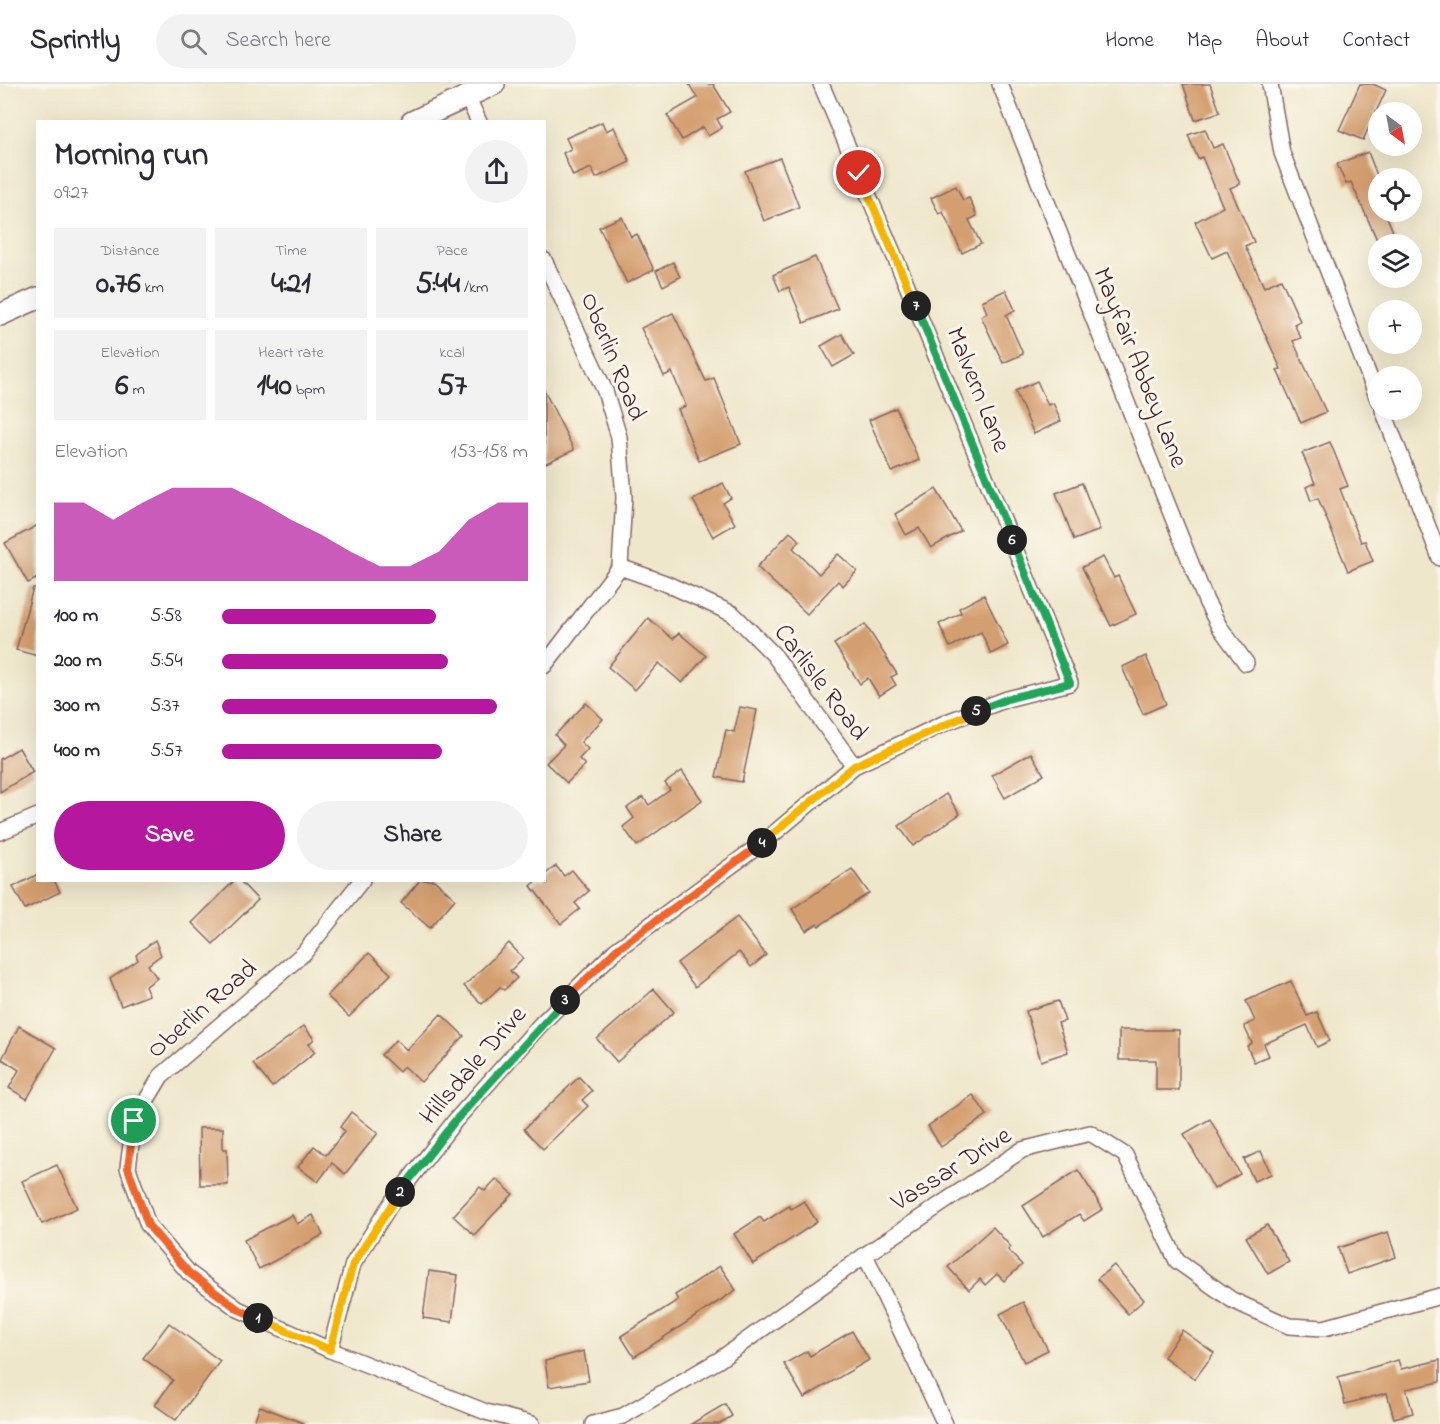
<!DOCTYPE html>
<meta charset="utf-8">
<style>
:root{--surface:#fff;--page:#f2f2f3;--text:#2b2b33;--muted:#7c7c81;--line:#e1e1e2;--accent:#b5179e}
body{margin:0;font-family:"Indie Flower",sans-serif;background:var(--page);color:var(--text);height:100vh;display:flex;flex-direction:column;font-size:22px;white-space:nowrap}
*{box-sizing:border-box;margin:0}
p{font-size:20px;color:var(--muted)}
.icon{flex:none;width:33px;height:33px;fill:none;stroke:currentColor;stroke-width:2;stroke-linecap:round;stroke-linejoin:round}
.map{position:relative;flex:1;overflow:hidden}
.side{position:absolute;left:36px;top:36px;width:510px;height:762px;display:flex;flex-direction:column;background:var(--surface);border-radius:0px;box-shadow:0 6px 24px #0002}
.side>*{flex:none}
.needle{width:39px;rotate:148deg}
.fabs{position:absolute;left:1368px;top:18px;display:grid;gap:12px}
.fabs a{display:grid;place-items:center;width:54px;height:54px;border-radius:50%;background:var(--surface);box-shadow:0 6px 24px #0002;font-size:30px}
.pin{position:absolute;display:grid;place-items:center;width:51px;height:51px;color:#fff;margin:-26px;border:3px solid #fff;border-radius:50%;box-shadow:0 2px 6px #0007}
.km{position:absolute;width:30px;height:30px;margin:-15px;border-radius:50%;background:#222;color:#fff;font-size:16px;line-height:30px;text-align:center}
.round{display:grid;place-items:center;flex:none;width:63px;height:63px;border-radius:32px;background:var(--page)}
.overview{display:flex;align-items:center;justify-content:space-between;height:102px;padding:0 18px}
h1{font-size:33px;font-weight:700;line-height:45px}
.stats{display:grid;grid-template-columns:repeat(3,1fr);gap:9px;height:102px;padding:6px 18px}
.stats div{display:grid;align-content:center;border-radius:0px;background:var(--page);text-align:center}
.stats b{font-size:30px;font-weight:700}
.stats small{font-size:16px;font-weight:400}
.stats p{font-size:16px}
.chart{height:168px;padding:12px 18px}
.chart p{display:flex;justify-content:space-between}
.chart svg{width:100%;height:108px;margin-top:6px;fill:var(--accent);opacity:.7}
.button{display:flex;gap:12px;margin-top:auto;padding:12px 18px}
.button a{flex:1;height:69px;border-radius:36px;background:var(--accent);color:#fff;font-size:24px;font-weight:700;line-height:69px;text-align:center}
.button a+a{background:var(--page);color:var(--text)}
ul{padding:0 18px;list-style:none;font-size:20px}
li{display:grid;grid-template-columns:96px 72px 1fr;align-items:center;height:45px}
li i{height:15px;border-radius:8px;background:var(--accent)}
header{display:flex;align-items:center;gap:36px;box-sizing:border-box;height:84px;padding:0 30px;background:var(--surface);border-bottom:2px solid var(--line)}
header strong{font-size:28px}
nav{display:flex;gap:33px;margin-inline-start:auto;font-size:21px}
.search{width:420px;height:54px;background:var(--page);display:flex;align-items:center;gap:15px;box-sizing:border-box;padding:0 21px;border-radius:33px;color:var(--muted);font-size:22px}
.map>svg:first-child{display:block}
.building{fill:#d49f70}
.lines{fill:none;stroke-linecap:round;stroke-linejoin:round}
.street-casing{stroke:#846563;stroke-width:18}
.secondary-casing{stroke:#846563;stroke-width:24}
.street{stroke:#fff;stroke-width:15}
.secondary{stroke:#fff;stroke-width:21}
.split-1-casing{stroke:#fff;stroke-width:12}
.split-2-casing{stroke:#fff;stroke-width:12}
.split-3-casing{stroke:#fff;stroke-width:12}
.split-4-casing{stroke:#fff;stroke-width:12}
.split-5-casing{stroke:#fff;stroke-width:12}
.split-6-casing{stroke:#fff;stroke-width:12}
.split-7-casing{stroke:#fff;stroke-width:12}
.split-8-casing{stroke:#fff;stroke-width:12}
.split-1{stroke:#f0652b;stroke-width:8}
.split-2{stroke:#f5b400;stroke-width:8}
.split-3{stroke:#22a559;stroke-width:8}
.split-4{stroke:#f0652b;stroke-width:8}
.split-5{stroke:#f5b400;stroke-width:8}
.split-6{stroke:#22a559;stroke-width:8}
.split-7{stroke:#22a559;stroke-width:8}
.split-8{stroke:#f5b400;stroke-width:8}
.labels{text-anchor:middle;dominant-baseline:central;stroke-width:6;stroke-linejoin:round;paint-order:stroke}
.street-label{font-size:26px;fill:#4a1f2b;stroke:#fbf7ec}
</style>
<header>
<strong>Sprintly</strong>
<div class="search"><svg class="icon" aria-label="search" viewBox="0 0 24 24"><circle cx="10" cy="10" r="6"/><path d="M15 15l6 6"/></svg>Search here</div>
<nav><a>Home</a><a>Map</a><a>About</a><a>Contact</a></nav>
</header>
<div class="map">
<svg width="1440" height="1340" viewBox="0 0 1440 1340">
<rect width="100%" height="100%" fill="#fbf7ec"/>
<filter id="ink" filterUnits="userSpaceOnUse"><feTurbulence type="fractalNoise" baseFrequency=".0167" numOctaves="2"/><feDisplacementMap in="SourceGraphic" scale="12" xChannelSelector="R" yChannelSelector="G"/><feConvolveMatrix kernelMatrix="1 2 1 2 8 2 1 2 1" color-interpolation-filters="sRGB"/></filter>
<filter id="wash" filterUnits="userSpaceOnUse"><feTurbulence type="fractalNoise" baseFrequency=".008" numOctaves="4" result="noise"/><feDisplacementMap in="SourceGraphic" scale="24" xChannelSelector="R" yChannelSelector="G"/><feGaussianBlur stdDeviation="1.35" result="paint"/><feColorMatrix in="noise" values="0 0 0 0 0 0 0 0 0 0 0 0 0 0 0 0 0 1.4 0 .05"/><feComposite in="paint" operator="in"/></filter>
<g filter="url(#wash)">
<rect width="100%" height="100%" fill="#efe7cb"/>
<g id="blocks">
<g class="building">
<path d="M689 0H713L730 28 717 35 722 44 708 52 703 43 682 56 667 31 697 14Z"/>
<path d="M1183 0H1210L1220 28 1195 36Z"/>
<path d="M1360 0H1373L1386 6 1363 56 1339 46Z"/>
<path d="M602 38 606 47 614 43 630 78 596 94 591 84 573 92 563 69 571 65 566 54Z"/>
<path d="M1205 45 1213 64 1223 60 1240 100 1230 104 1254 158 1245 162 1264 203 1281 195 1300 237 1294 240 1301 254 1293 257 1326 328 1301 339 1277 286 1281 285 1227 167 1212 174 1195 138 1223 123 1202 73 1198 75 1188 51Z"/>
<path d="M1368 68 1378 94V128H1385L1398 160H1379L1351 98 1346 100 1337 80Z"/>
<path d="M780 74 799 123 764 137 745 87Z"/>
<path d="M956 102 963 116 969 114 977 132 969 136 981 160 962 169 943 128 939 130 931 114Z"/>
<path d="M622 133 631 153 637 150 654 186 627 199 599 143Z"/>
<path d="M815 173 838 225 804 239 789 203 780 207 773 191Z"/>
<path d="M673 178 680 193 663 202 656 187Z"/>
<path d="M1006 206 1015 226 1006 231 1023 270 1003 279 981 232 987 229 982 217Z"/>
<path d="M673 229 706 297 714 294 741 360 699 377 678 325 686 322 672 288 664 292 641 244Z"/>
<path d="M842 250 854 271 833 283 821 262Z"/>
<path d="M1037 297 1048 321 1053 319 1061 337 1034 350 1015 307Z"/>
<path d="M544 306 574 366 544 380Z"/>
<path d="M896 324 919 376 892 388 869 336Z"/>
<path d="M1330 358 1348 402 1340 405 1361 458 1365 457 1373 477 1348 487 1318 414 1311 417 1306 403 1315 399 1302 369Z"/>
<path d="M723 399 731 414 723 419 735 440 713 453 693 416Z"/>
<path d="M1082 399 1100 446 1074 456 1056 409Z"/>
<path d="M936 405 961 447 931 464 919 444 906 451 895 430Z"/>
<path d="M38 441V494L28 499 5 459Z"/>
<path d="M790 448 800 457 793 464 819 490 838 470 857 487 843 502 838 497 807 530 757 483Z"/>
<path d="M1103 473 1114 494 1118 492 1136 530 1111 542 1082 483Z"/>
<path d="M33 504H38V572L16 566Z"/>
<path d="M984 511 1008 561 991 570 981 548 950 563 939 540 961 529 959 524Z"/>
<path d="M648 534 673 555 679 549 706 572 682 599 659 579 635 606 608 583Z"/>
<path d="M865 540 897 590 891 593 896 601 879 612 868 594 860 600 834 560Z"/>
<path d="M1146 572 1166 620 1143 630 1122 583Z"/>
<path d="M586 619 603 635 581 658 588 665 579 675 585 681 567 699 546 679 564 661 555 651Z"/>
<path d="M740 623 757 626 742 698 716 693 726 646 734 648Z"/>
<path d="M19 664 33 688 0 708V675Z"/>
<path d="M1031 669 1044 691 1005 714 992 691Z"/>
<path d="M682 687 702 716 637 762 623 743 634 734 627 724 643 713 649 721 670 706 665 699Z"/>
<path d="M946 710 960 730 913 762 899 742Z"/>
<path d="M556 782 564 792 572 786 589 807 575 819 580 825 561 840 531 802 537 796H544V791Z"/>
<path d="M852 785 869 809 819 842 817 840 806 847 792 825Z"/>
<path d="M38 790V796H54L60 808 25 825 13 803Z"/>
<path d="M235 796H239L258 816 213 860 192 839Z"/>
<path d="M420 796H434L455 815 430 844 401 819Z"/>
<path d="M737 833 766 871 751 883 739 868 695 903 677 879Z"/>
<path d="M155 856 161 871 148 881 157 894 145 903 149 911 121 922 110 895 138 876 136 871Z"/>
<path d="M509 859 523 874 510 887 517 894 504 906 500 903 482 920 464 902Z"/>
<path d="M369 869 391 890 349 933 327 912Z"/>
<path d="M1291 897 1307 932 1317 928 1330 957 1317 963 1307 941 1264 960 1269 972 1254 978 1247 962 1252 959 1244 942 1255 937 1246 917Z"/>
<path d="M654 905 674 928 617 978 597 955Z"/>
<path d="M1058 917 1065 937 1058 939 1068 968 1041 977 1026 927Z"/>
<path d="M441 930 464 952 421 998 404 982 399 988 381 971 396 956 407 966Z"/>
<path d="M19 942 56 964 27 1015 9 1004 19 986 2 975Z"/>
<path d="M304 942 314 955 309 960 315 968 272 1003 253 980Z"/>
<path d="M1119 946H1179V1006H1156V976H1119Z"/>
<path d="M579 993 592 1007 582 1016 588 1022 543 1065 524 1045Z"/>
<path d="M973 1011 987 1031 941 1063 928 1042Z"/>
<path d="M351 1028 378 1049 345 1090 332 1079 318 1098 298 1083 314 1062 326 1071 345 1047 340 1043Z"/>
<path d="M1210 1035 1240 1090 1214 1105 1184 1050Z"/>
<path d="M199 1044H223V1065H227L228 1101H200Z"/>
<path d="M1261 1067 1271 1090 1254 1097 1244 1075Z"/>
<path d="M57 1081 77 1124 42 1140 22 1097Z"/>
<path d="M1078 1086 1103 1125 1084 1137 1079 1130 1043 1153 1023 1122Z"/>
<path d="M496 1095 513 1110 474 1151 453 1132 480 1103 485 1107Z"/>
<path d="M804 1117 817 1138 753 1180 734 1150 760 1133 764 1138 789 1122 791 1125Z"/>
<path d="M292 1131 297 1140 313 1131 323 1151 259 1185 244 1156Z"/>
<path d="M1267 1141 1289 1178 1268 1190 1246 1153Z"/>
<path d="M993 1143 1011 1163 1008 1166 1022 1181 1004 1197 997 1190 985 1201 980 1195 969 1206 948 1183Z"/>
<path d="M1388 1148 1396 1173 1347 1190 1338 1164Z"/>
<path d="M1114 1181 1144 1216 1128 1230 1097 1195Z"/>
<path d="M720 1182 736 1206 634 1273 621 1252 678 1216 675 1211Z"/>
<path d="M429 1187 458 1191 452 1238 423 1234Z"/>
<path d="M1023 1218 1048 1266 1024 1278 1000 1230Z"/>
<path d="M169 1239 220 1277 176 1336 155 1321 173 1296 143 1274Z"/>
<path d="M1182 1246 1214 1269 1195 1295 1164 1273Z"/>
<path d="M852 1247 869 1276 804 1314 784 1280 807 1267 810 1272Z"/>
<path d="M584 1267 589 1297 549 1303 545 1277Z"/>
<path d="M1398 1276 1401 1285 1440 1276V1298L1406 1305 1413 1329 1394 1334 1387 1309 1345 1320 1338 1293Z"/>
<path d="M725 1320 732 1332 719 1340H691Z"/>
<path d="M260 1322 303 1339V1340H253Z"/>
</g>
</g>
</g>
<g filter="url(#ink)">
<use href="#blocks" fill-opacity="0" stroke="#846563" stroke-width="1.5"/>
<g class="lines">
<defs>
<g id="street">
<path d="M1000 0 1206 517 1219 542 1246 579"/>
<path d="M1270 0 1282 69 1378 315"/>
<path d="M467 12 479 38"/>
<path d="M544 176 605 307 619 353 624 413 620 483 544 582"/>
<path d="M1383 326 1440 474"/>
<path d="M620 483 665 499 733 530 774 571 854 682"/>
<path d="M0 748 38 732"/>
<path d="M362 796 304 869 161 992 134 1037 128 1084 148 1141 189 1189 238 1225 330 1266 486 1328 532 1340"/>
<path d="M865 1171 945 1340"/>
<path d="M330 1266 353 1180 392 1118 454 1038 541 940 616 866 765 757 854 682 947 638 1007 615 1070 599 906 199 821 0"/>
<path d="M593 1340 623 1332 719 1276 865 1171 1022 1066 1090 1049 1125 1071 1177 1177 1232 1216 1289 1242 1324 1244 1440 1212"/>
</g>
<g id="secondary">
<path d="M412 38 494 0"/>
<path d="M0 231 38 214"/>
</g>
</defs>
<use href="#street" class="street-casing"/>
<use href="#secondary" class="secondary-casing"/>
<use href="#street" class="street"/>
<use href="#secondary" class="secondary"/>
</g>
</g>
<g class="lines" filter="url(#ink)">
<defs>
<path id="split-1" d="M134 1037 128 1084 148 1141 189 1189 238 1225 258 1234"/>
<path id="split-2" d="M258 1234 330 1266 353 1180 400 1108"/>
<path id="split-3" d="M400 1108 454 1038 565 916"/>
<path id="split-4" d="M565 916 616 866 762 759"/>
<path id="split-5" d="M762 759 854 682 976 627"/>
<path id="split-6" d="M976 627 1007 615 1070 599 1012 456"/>
<path id="split-7" d="M916 222 1012 456"/>
<path id="split-8" d="M859 89 916 222"/>
</defs>
<use href="#split-1" class="split-1-casing"/>
<use href="#split-2" class="split-2-casing"/>
<use href="#split-3" class="split-3-casing"/>
<use href="#split-4" class="split-4-casing"/>
<use href="#split-5" class="split-5-casing"/>
<use href="#split-6" class="split-6-casing"/>
<use href="#split-7" class="split-7-casing"/>
<use href="#split-8" class="split-8-casing"/>
<use href="#split-1" class="split-1"/>
<use href="#split-2" class="split-2"/>
<use href="#split-3" class="split-3"/>
<use href="#split-4" class="split-4"/>
<use href="#split-5" class="split-5"/>
<use href="#split-6" class="split-6"/>
<use href="#split-7" class="split-7"/>
<use href="#split-8" class="split-8"/>
</g>
<g class="labels">
<g class="street-label">
<text transform="translate(612 273) rotate(68)">Oberlin Road</text>
<text transform="translate(1139 284) rotate(68)">Mayfair Abbey Lane</text>
<text transform="translate(977 306) rotate(68)">Malvern Lane</text>
<text transform="translate(820 599) rotate(53)">Carlisle Road</text>
<text transform="translate(203 926) rotate(-41)">Oberlin Road</text>
<text transform="translate(474 982) rotate(-49)">Hillsdale Drive</text>
<text transform="translate(952 1086) rotate(-32)">Vassar Drive</text>
</g>
</g>
</svg>
<div class="fabs">
<a><svg class="needle" viewBox="-14 -14 28 28"><path d="M0-13l5 13h-10z" fill="#e53935"/><path d="M0 13l5-13h-10z" fill="#7c7c81"/></svg></a>
<a><svg class="icon" aria-label="locate" viewBox="0 0 24 24"><circle cx="12" cy="12" r="6"/><path d="M12 2v4M12 18v4M2 12h4M18 12h4"/></svg></a>
<a><svg class="icon" aria-label="layers" viewBox="0 0 24 24"><path d="M12 4l9 5-9 5-9-5zM3 14l9 5 9-5"/></svg></a>
<a>+</a>
<a>−</a>
</div>
<div class="pin" style="left:134px;top:1037px;background:#1e9e55"><svg class="icon" aria-label="arrive" viewBox="0 0 24 24"><path d="M6 21V4h12l-3 4 3 4H6"/></svg></div>
<div class="pin" style="left:859px;top:89px;background:#d93025"><svg class="icon" aria-label="check" viewBox="0 0 24 24"><path d="M5 12l5 5 9-10"/></svg></div>
<b class="km" style="left:258px;top:1234px">1</b>
<b class="km" style="left:400px;top:1108px">2</b>
<b class="km" style="left:565px;top:916px">3</b>
<b class="km" style="left:762px;top:759px">4</b>
<b class="km" style="left:976px;top:627px">5</b>
<b class="km" style="left:1012px;top:456px">6</b>
<b class="km" style="left:916px;top:222px">7</b>
<section class="side">
<div class="overview"><div><h1>Morning run</h1><p>09:27</p></div><a class="round"><svg class="icon" aria-label="share" viewBox="0 0 24 24"><path d="M12 15V3M7 8l5-5 5 5M5 13v7h14v-7"/></svg></a></div>
<div class="stats">
<div><p>Distance</p><b>0.76<small> km</small></b></div>
<div><p>Time</p><b>4:21</b></div>
<div><p>Pace</p><b>5:44<small> /km</small></b></div>
</div>
<div class="stats">
<div><p>Elevation</p><b>6<small> m</small></b></div>
<div><p>Heart rate</p><b>140<small> bpm</small></b></div>
<div><p>kcal</p><b>57</b></div>
</div>
<div class="chart"><p><span>Elevation</span>153–158 m</p>
<svg viewBox="0 0 160 44" preserveAspectRatio="none"><path d="M0 44V12L10 12L20 19L30 12L40 6L50 6L60 6L70 12L80 19L90 25L100 32L110 38L120 38L130 32L140 19L150 12L160 12V44z"/></svg>
</div>
<ul>
<li><b>100 m</b>5:58<i style="width:70%"></i></li>
<li><b>200 m</b>5:54<i style="width:74%"></i></li>
<li><b>300 m</b>5:37<i style="width:90%"></i></li>
<li><b>400 m</b>5:57<i style="width:72%"></i></li>
</ul>
<div class="button"><a>Save</a><a>Share</a></div>
</section>
</div>
